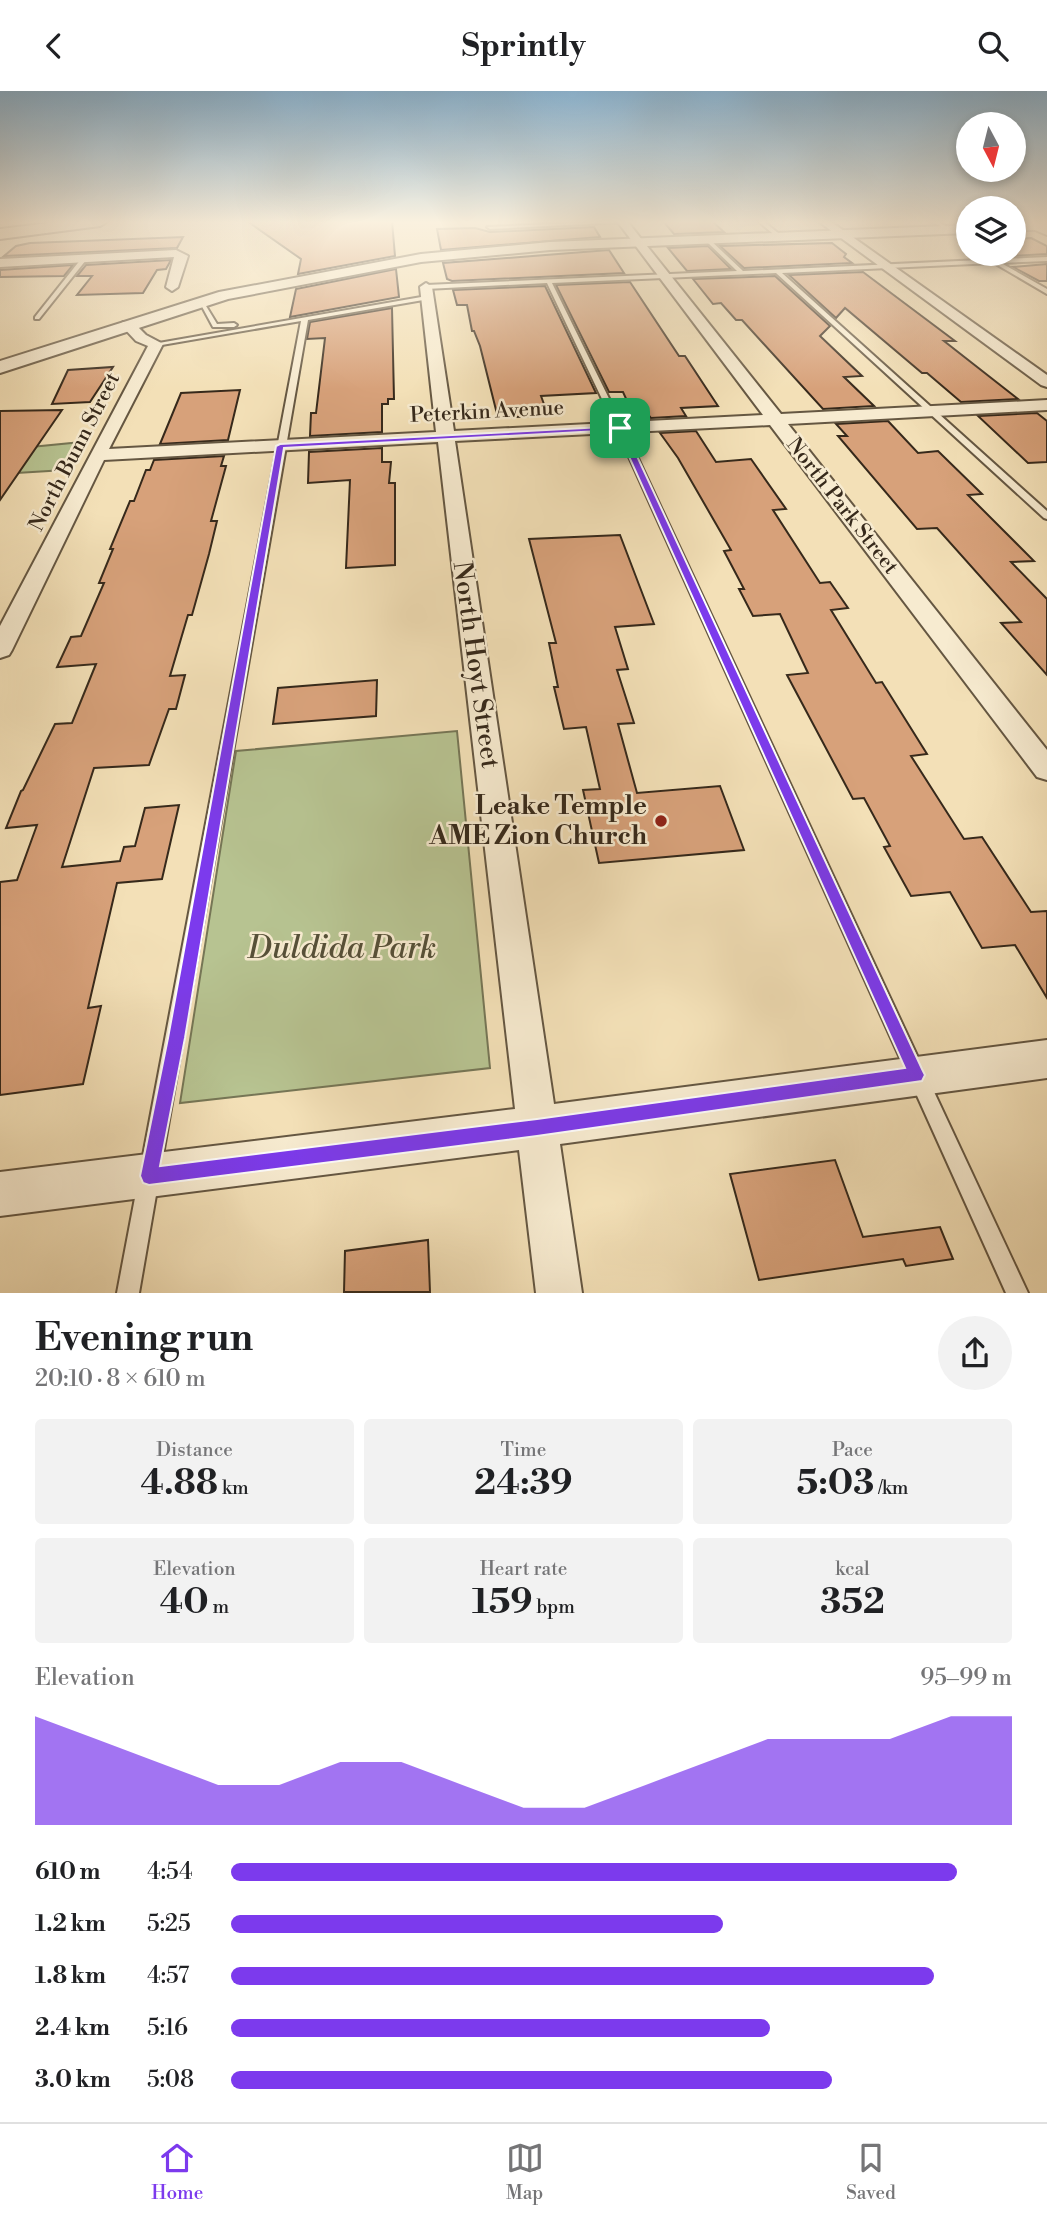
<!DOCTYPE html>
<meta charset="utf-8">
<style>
:root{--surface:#fff;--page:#f2f2f2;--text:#202124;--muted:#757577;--line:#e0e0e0;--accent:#7c3aed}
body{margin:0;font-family:"Libre Bodoni",serif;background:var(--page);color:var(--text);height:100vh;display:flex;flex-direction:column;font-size:26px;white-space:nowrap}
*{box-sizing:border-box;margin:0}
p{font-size:23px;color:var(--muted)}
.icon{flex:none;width:38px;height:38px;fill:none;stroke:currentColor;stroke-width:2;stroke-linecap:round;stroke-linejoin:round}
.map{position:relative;height:1202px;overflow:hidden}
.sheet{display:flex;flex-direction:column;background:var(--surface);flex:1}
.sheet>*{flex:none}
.needle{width:46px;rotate:173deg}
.fabs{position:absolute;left:956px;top:21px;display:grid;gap:14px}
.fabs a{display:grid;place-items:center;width:70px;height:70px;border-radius:50%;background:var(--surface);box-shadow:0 4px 10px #0003;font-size:35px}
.pin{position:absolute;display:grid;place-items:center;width:60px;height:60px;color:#fff;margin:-30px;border-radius:14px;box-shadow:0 4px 10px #0006}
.round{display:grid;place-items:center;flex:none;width:74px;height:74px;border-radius:37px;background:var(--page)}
.head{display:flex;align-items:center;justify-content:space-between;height:119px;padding:0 35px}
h1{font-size:38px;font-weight:800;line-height:52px}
.figures{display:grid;grid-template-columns:repeat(3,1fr);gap:10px;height:119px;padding:7px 35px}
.figures div{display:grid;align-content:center;border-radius:7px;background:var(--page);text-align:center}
.figures b{font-size:35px;font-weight:800}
.figures small{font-size:19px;font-weight:400}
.figures p{font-size:19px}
.chart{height:196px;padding:14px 35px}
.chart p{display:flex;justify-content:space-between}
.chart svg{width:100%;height:126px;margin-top:7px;fill:var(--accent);opacity:.7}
ul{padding:0 35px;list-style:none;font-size:23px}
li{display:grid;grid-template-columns:112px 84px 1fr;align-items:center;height:52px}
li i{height:18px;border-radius:9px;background:var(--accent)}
header{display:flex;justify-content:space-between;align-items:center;height:91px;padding:0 35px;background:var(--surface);font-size:32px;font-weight:800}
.tab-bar{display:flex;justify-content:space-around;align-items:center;height:98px;border-top:2px solid var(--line);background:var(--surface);font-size:19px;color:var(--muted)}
.tab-bar a{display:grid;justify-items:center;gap:4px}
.tab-bar .selected{color:var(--accent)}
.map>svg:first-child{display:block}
.green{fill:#b7c391;stroke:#767656;stroke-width:2}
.building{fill:#d7a17a;stroke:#36291b;stroke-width:2}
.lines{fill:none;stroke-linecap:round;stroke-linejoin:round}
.service-casing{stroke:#655742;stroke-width:4}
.minor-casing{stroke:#655742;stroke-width:4}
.tertiary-casing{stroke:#655742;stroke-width:4}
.motorway-casing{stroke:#36291b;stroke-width:4}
.service{fill:#f7ebd0;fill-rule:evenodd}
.minor{fill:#f7ebd0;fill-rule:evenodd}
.tertiary{fill:#f7ebd0;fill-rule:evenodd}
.motorway{fill:#f3e0b7;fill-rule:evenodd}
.route{fill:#7c3aed;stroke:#fff;stroke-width:2;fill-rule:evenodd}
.poi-dot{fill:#8f2418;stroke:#f7ebd0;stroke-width:2.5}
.labels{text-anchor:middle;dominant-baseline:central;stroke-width:5;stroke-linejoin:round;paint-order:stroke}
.far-street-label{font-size:21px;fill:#36291b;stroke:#f7ebd0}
.street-label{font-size:26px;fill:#36291b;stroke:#f7ebd0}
.poi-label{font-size:26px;font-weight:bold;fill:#36291b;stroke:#f7ebd0;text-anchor:end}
.near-park-label{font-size:32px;font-style:italic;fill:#565038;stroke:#f7ebd0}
</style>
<header><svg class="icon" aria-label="back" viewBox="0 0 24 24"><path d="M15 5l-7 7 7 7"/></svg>Sprintly<svg class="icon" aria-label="search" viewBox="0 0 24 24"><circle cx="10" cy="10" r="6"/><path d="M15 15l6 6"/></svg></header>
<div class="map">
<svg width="1047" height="1202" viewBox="0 0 1047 1202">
<rect width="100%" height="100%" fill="#f3e0b7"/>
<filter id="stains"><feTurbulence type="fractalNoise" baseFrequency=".00286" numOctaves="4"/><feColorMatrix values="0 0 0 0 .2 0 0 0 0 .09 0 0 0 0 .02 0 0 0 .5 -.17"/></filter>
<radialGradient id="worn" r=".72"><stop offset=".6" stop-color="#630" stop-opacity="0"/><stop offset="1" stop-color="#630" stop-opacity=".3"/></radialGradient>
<g class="green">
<path d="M82 351 65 379 0 383V359Z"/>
<path d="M457 640 490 977 180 1012 236 660Z"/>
</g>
<g class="building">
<path d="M247 130H392L395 165 298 183 301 168Z"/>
<path d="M663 130H712L724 141 674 143Z"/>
<path d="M594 136 600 146 441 159 437 138 475 137 490 141Z"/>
<path d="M183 146 177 157 4 165 16 155 30 152Z"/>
<path d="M1031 147 1047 155V163L1013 165V148Z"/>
<path d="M832 152 846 163 844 166 852 172 744 177 720 155Z"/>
<path d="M708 155 731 178 687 180 668 157Z"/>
<path d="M609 159 624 182 452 190 447 188 443 172Z"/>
<path d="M171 169 166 178 157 179 143 202 77 204 92 185H77L86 174Z"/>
<path d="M1047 173V190H1039L1013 176Z"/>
<path d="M73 174 64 185 0 186V179Z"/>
<path d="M396 178 399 206 290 226 296 198Z"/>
<path d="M863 181 955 250H944L1018 308 961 311 927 282H922L845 217 836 227 789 184Z"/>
<path d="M775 185 830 235 820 245 862 285 844 286 874 315 823 318 742 229H736L721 212 713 213 693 188Z"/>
<path d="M630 191 679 265H685L718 315 681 317 686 325 651 327 647 322 633 323 623 301H609L556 194Z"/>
<path d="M545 195 596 302 541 305 548 324 498 327 480 255 474 240H472L467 214H457L453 199Z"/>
<path d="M392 217 394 308H388V313H382V341L310 345 311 322H316L325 247 307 248 310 231Z"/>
<path d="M113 276 90 311 52 313 68 279Z"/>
<path d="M240 299 228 349 160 353 181 302Z"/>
<path d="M62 319 0 409V320Z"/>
<path d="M1037 322 1047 330V371L1028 372 978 325Z"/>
<path d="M888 330 918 362 938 360 982 403 968 404 1034 470 1011 471 1047 508V584L1001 532 1021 531 937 437 917 438 838 345H847L836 333Z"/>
<path d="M696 340 716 371 751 368 786 418 773 419 820 492 830 491 848 517 831 519 876 592 882 591 927 663 911 665 964 748 982 746 1031 821 1047 820V907L1015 854 982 857 950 801 911 805 884 756 890 755 864 707 853 708 787 584 808 582 780 523 753 525 739 498H744L724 460 731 459 678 367 660 342Z"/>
<path d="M382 357V371H391L389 392H395V474L346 477 350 389 308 392 309 361Z"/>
<path d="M224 365 221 375H226L211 430H217L209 463 192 524H188L170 585 185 584 176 618H169L149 674 94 677 62 776 120 770 124 756 135 755 145 717 179 714 162 788 117 792 88 917 101 915 83 993 0 1004V791L17 789 37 734 6 737 21 700 23 699 55 633 72 632 96 573 57 576 71 546 81 545 104 492H99L113 458H110L130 410H134L146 379H150L154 369Z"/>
<path d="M620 444 654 533 615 536 628 578 617 579 634 632 618 633 637 702 720 695 744 759 599 772 583 699 600 698 586 636 564 638 554 596H558L549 552H556L529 448Z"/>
<path d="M377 589 376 625 273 633 278 597Z"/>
<path d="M835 1069 863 1146 940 1136 953 1168 906 1175 903 1168 759 1189 730 1083Z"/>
<path d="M428 1149 430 1201H344L345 1160Z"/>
</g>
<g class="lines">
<defs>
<g id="service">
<path d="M617 130 625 131 490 138 487 136Z"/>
<path d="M758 130H763L783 146 778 147Z"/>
<path d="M931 130H936L953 139 948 140Z"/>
<path d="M707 146 743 180 1047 166V170L1001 172 1047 198V203L994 172 782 182 1047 420V428L1044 427 776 182 552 192 628 346 1028 1202H1006L620 346 547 192 426 198 423 196 426 194 737 180 705 149Z"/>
<path d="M81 168 86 169 39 228H35V226Z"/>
<path d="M427 205 429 208 308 229 139 1202H117L301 230 156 255 153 253Z"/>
<path d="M199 210H203L217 233 234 232 237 234 234 236H213Z"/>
</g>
<g id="minor">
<path d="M617 130H627L781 323 1047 309V319L788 333 1047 659V689L1037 686 770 334 455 350 554 1013 1047 949V987L560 1053 582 1202H536L519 1059 0 1125V1081L515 1018 438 351 104 369 12 559 9 564 0 567V535L148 255 136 250 121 234 123 231H133L146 244 163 253 109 358 436 341 420 196 426 192 432 196 454 340 763 324Z"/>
<path d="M818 130H830L1047 284V296L1041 294Z"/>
<path d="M1034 132 1047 137V144L1030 137V133Z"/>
<path d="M176 159 188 165 178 196 172 200 166 196 174 166 0 176V168Z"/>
</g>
<g id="tertiary">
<path d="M1047 130V138L1013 140V132Z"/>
<path d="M968 134V142L550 159 421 171 228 208 0 282V270L219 201 421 163 550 151Z"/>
</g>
<path id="motorway" d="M66 130H108L100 135 0 148V138Z"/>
</defs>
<use href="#service" class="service-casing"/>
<use href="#minor" class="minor-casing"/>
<use href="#tertiary" class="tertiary-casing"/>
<use href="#motorway" class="motorway-casing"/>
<use href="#service" class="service"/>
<use href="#minor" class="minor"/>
<use href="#tertiary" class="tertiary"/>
<use href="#motorway" class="motorway"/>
</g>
<linearGradient id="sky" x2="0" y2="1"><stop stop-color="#8bb6d5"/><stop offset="0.44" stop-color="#faf1df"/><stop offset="1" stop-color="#faf1df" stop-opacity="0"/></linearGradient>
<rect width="1047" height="298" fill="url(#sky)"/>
<path class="route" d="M623 335 922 978 925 984 922 990 537 1045 149 1094 143 1092 140 1085 168 947 276 355 280 353ZM617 339 905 977 537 1028 160 1075 185 947 284 357Z"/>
<circle class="poi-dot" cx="661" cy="730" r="7"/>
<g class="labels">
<g class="far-street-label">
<text transform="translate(487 321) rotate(-3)">Peterkin Avenue</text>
<text transform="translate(75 361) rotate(-63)">North Bunn Street</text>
<text transform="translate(842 415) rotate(52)">North Park Street</text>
</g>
<g class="street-label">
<text transform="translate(476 574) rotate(82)">North Hoyt Street</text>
</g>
<g class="poi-label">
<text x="647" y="715">Leake Temple<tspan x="647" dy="30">AME Zion Church</tspan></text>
</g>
<g class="near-park-label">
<text x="342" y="857">Duldida Park</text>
</g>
</g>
<rect width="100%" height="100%" filter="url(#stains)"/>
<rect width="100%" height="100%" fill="url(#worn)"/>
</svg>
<div class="fabs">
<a><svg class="needle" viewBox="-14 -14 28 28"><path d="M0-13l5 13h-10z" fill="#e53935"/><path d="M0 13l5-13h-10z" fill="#757577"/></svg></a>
<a><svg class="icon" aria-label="layers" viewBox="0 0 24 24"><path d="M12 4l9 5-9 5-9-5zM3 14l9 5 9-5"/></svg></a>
</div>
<div class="pin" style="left:620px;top:337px;background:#1e9e55"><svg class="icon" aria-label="arrive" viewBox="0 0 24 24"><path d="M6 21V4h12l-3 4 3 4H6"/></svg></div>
</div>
<section class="sheet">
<div class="head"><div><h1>Evening run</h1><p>20:10 · 8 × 610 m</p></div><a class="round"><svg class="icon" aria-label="share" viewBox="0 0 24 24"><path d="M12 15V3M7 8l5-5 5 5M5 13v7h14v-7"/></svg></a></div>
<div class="figures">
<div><p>Distance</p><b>4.88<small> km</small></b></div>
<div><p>Time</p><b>24:39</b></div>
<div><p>Pace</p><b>5:03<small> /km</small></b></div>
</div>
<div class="figures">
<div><p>Elevation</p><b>40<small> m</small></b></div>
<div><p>Heart rate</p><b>159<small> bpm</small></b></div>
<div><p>kcal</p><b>352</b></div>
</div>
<div class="chart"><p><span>Elevation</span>95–99 m</p>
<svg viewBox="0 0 160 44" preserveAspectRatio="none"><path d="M0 44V6L10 14L20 22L30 30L40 30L50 22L60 22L70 30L80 38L90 38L100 30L110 22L120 14L130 14L140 14L150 6L160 6V44z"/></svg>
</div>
<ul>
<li><b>610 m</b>4:54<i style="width:93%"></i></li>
<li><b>1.2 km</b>5:25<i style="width:63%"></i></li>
<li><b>1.8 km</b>4:57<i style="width:90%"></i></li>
<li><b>2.4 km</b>5:16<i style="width:69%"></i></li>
<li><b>3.0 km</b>5:08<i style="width:77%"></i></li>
</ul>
</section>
<nav class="tab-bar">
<a class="selected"><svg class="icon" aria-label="home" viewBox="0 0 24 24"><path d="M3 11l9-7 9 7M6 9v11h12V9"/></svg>Home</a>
<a><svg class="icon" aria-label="map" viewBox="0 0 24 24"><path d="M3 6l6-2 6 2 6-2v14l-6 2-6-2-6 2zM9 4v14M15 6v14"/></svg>Map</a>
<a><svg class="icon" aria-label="saved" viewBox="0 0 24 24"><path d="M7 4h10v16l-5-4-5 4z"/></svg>Saved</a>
</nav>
